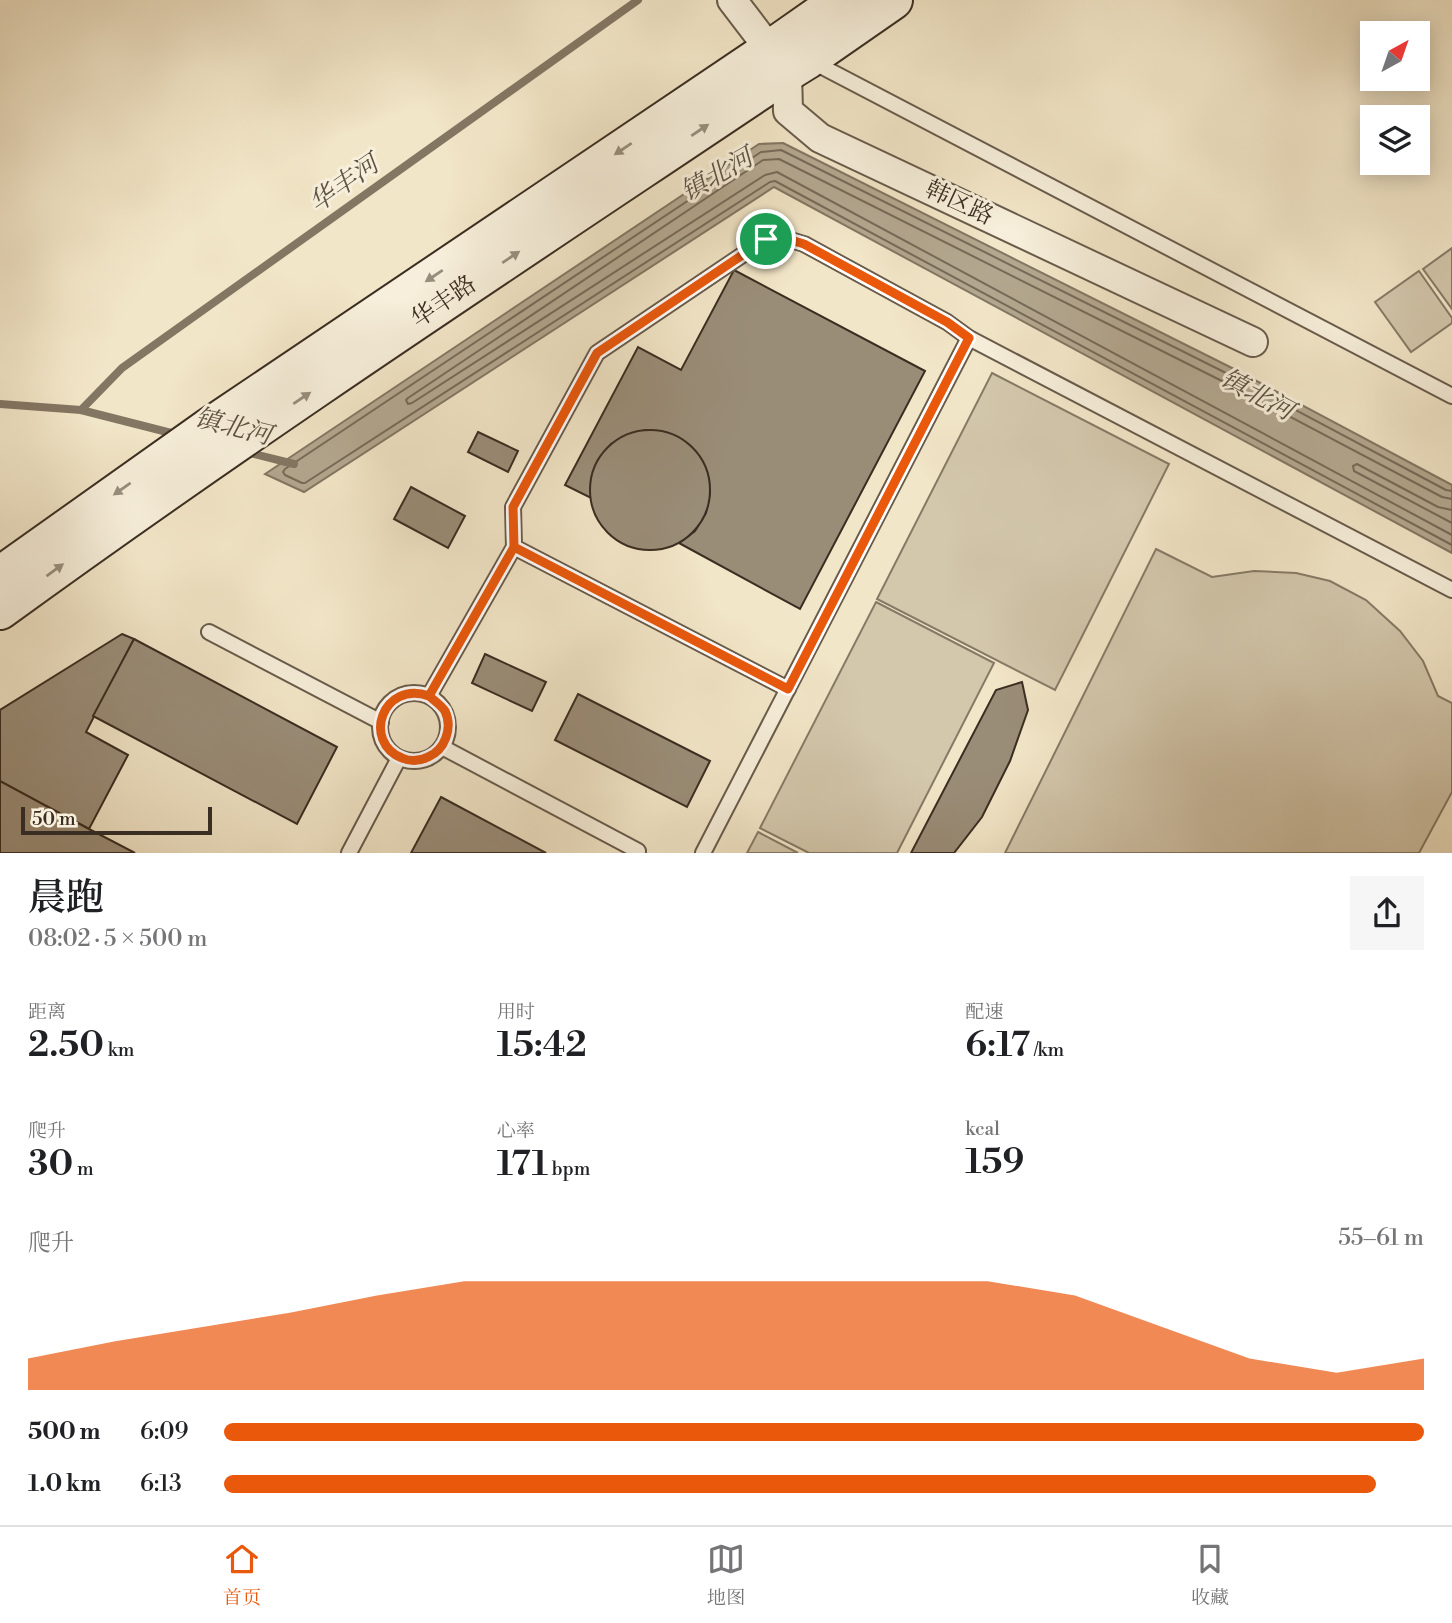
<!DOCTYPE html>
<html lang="zh">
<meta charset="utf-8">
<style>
:root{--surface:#fff;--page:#f6f6f6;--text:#202124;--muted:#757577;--line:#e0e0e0;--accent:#ea580c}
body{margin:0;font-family:"Libre Bodoni","Noto Serif SC",serif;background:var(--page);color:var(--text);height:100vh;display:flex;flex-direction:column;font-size:26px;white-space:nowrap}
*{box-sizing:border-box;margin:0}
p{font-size:23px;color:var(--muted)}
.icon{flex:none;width:38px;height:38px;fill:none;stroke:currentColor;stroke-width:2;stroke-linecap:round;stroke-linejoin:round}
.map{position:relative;height:853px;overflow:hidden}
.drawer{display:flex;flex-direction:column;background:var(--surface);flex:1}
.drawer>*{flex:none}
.needle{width:46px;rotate:40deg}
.buttons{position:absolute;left:1360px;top:21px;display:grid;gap:14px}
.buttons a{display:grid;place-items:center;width:70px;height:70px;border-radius:0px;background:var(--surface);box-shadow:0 4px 18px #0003;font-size:35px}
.scale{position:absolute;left:21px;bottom:18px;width:191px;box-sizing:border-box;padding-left:7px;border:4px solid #3a2d21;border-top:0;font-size:19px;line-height:24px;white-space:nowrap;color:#3a2d21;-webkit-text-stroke:5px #f7efdb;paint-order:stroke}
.pin{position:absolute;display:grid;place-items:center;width:60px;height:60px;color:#fff;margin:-30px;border:4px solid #fff;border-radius:50%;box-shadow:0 2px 7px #0007}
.round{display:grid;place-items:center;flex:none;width:74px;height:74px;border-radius:0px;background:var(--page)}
.headline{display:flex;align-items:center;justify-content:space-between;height:119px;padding:0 28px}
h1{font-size:38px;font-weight:600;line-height:52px}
.metrics{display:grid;grid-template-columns:repeat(3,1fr);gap:10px;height:119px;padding:7px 28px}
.metrics div{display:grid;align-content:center}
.metrics b{font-size:35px;font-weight:600}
.metrics small{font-size:19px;font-weight:400}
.metrics p{font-size:19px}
.chart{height:196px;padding:14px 28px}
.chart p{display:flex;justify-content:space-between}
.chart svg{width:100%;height:126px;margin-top:7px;fill:var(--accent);opacity:.7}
ul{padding:0 28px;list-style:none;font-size:23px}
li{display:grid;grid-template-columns:112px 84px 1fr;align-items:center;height:52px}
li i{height:18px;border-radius:9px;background:var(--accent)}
.tabs{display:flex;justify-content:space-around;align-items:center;height:98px;border-top:2px solid var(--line);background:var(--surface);font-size:19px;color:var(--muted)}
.tabs a{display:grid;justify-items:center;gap:4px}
.tabs .current{color:var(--accent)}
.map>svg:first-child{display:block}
.green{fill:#d3c7ac;stroke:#867a66;stroke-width:2}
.water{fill:#b3a78f;stroke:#837663;stroke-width:2}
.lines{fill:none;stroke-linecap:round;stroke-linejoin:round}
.shore{stroke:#766a58;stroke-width:2}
.stream{stroke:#837663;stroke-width:8}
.building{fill:#9a8d78;stroke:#3a2d21;stroke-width:2}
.lane-casing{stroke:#685b4b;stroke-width:18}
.street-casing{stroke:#685b4b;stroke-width:32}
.secondary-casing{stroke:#3a2d21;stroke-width:42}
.lane{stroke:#f7efdb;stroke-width:14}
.street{stroke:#f7efdb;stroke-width:28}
.secondary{stroke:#f7efdb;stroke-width:38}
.oneway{fill:#988e7e}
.route-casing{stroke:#fff;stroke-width:14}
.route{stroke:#ea580c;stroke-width:9}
.labels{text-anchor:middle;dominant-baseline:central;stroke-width:6;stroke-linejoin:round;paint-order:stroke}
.street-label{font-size:24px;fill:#3a2d21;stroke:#f7efdb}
.water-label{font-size:26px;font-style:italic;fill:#5e5242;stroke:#f7efdb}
</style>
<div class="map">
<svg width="1452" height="853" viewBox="0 0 1452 853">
<rect width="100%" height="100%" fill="#f2e6c8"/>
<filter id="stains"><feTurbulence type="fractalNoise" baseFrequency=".00286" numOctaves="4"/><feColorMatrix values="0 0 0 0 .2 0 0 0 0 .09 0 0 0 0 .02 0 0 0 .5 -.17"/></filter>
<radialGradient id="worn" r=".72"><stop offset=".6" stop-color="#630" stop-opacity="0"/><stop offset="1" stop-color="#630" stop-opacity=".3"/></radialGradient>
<g class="green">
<path d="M1452 248V309L1423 269Z"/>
<path d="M1419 271 1452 318V323L1411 352 1375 302Z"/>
<path d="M992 373 1169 464 1055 690 877 599Z"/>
<path d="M1156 549 1212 577 1254 571 1296 573 1330 581 1366 600 1400 631 1423 661 1438 696 1452 703V792L1419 853H1005Z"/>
<path d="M876 602 994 663 897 853H809L760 828Z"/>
<path d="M758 832 798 853H747Z"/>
</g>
<path class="water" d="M783 143 1234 369 1452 485V553L774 187 304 492 265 474 759 144Z"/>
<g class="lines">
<g class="shore">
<path d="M1452 491 1446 490 1230 375 781 150 761 152 285 469 283 472 285 475 302 483H305L770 182 775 181 1452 545"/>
<path d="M1452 499 1442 497 1226 383 779 159 763 160 408 398 406 400 408 404 412 403 765 175 777 172 1452 535"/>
<path d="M1452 510 1438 507 1357 464 1353 466 1354 471 1452 523"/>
</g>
<g class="stream">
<path d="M0 404 81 410 179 435"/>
<path d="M81 410 122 368 638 0"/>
<path d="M246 452 294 464"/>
</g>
</g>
<g class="building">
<path d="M734 270 925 371 800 609 679 543 695 531 706 513 710 493 707 472 697 454 682 440 664 432 646 430 627 435 611 444 598 460 592 476 591 498 565 485 638 347 681 370Z"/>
<circle cx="650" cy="490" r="60"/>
<path d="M478 432 518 451 508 472 468 452Z"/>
<path d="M411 487 465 516 448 548 394 519Z"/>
<path d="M122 634 134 639 86 732 128 755 89 829 0 782V710Z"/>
<path d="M134 639 337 747 297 824 93 716Z"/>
<path d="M485 654 546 682 532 711 472 683Z"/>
<path d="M1022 682 1028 710 1010 761 982 817 954 853H911L996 690Z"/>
<path d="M578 694 710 761 687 807 555 740Z"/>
<path d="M0 781 89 829 135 853H0Z"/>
<path d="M441 797 546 853H411Z"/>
</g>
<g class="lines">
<defs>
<g id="lane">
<path d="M813 62 1452 396"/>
<path d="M514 547 788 689"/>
<path d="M209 632 381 722"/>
<circle cx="414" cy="727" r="34"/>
<path d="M429 696 514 547 513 507 597 353 766 239 784 238 804 244 947 322 969 338 1452 590"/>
<path d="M442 747 638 851"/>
<path d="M349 853 399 758"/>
<path d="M703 853 969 338"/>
</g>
<path id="street" d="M732 0 787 72 788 111 820 138 1253 342"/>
<g id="secondary">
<path d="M0 576 210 427 771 49 841 0"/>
<path d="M0 610C257 423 523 249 787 72L808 59 893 0"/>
</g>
</defs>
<use href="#lane" class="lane-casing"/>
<use href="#street" class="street-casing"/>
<use href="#secondary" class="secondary-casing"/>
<use href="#lane" class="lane"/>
<use href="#street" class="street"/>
<use href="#secondary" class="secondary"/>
</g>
<defs><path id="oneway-solid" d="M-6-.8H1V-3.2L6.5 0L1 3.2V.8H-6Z" transform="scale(1.75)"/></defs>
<g class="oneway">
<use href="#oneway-solid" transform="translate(700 130) rotate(-34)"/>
<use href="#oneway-solid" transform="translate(623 149) rotate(146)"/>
<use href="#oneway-solid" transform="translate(511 257) rotate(-34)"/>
<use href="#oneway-solid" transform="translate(434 276) rotate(146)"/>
<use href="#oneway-solid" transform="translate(302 398) rotate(-34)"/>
<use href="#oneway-solid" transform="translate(122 489) rotate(145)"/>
<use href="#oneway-solid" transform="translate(55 570) rotate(-36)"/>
</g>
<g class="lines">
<defs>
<path id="route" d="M766 239 597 353 513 507 514 547 429 696C382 680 362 742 402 758 411 762 420 761 428 757 445 750 453 728 445 711 441 705 435 701 429 696L514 547 788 689 969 338 947 322 804 244 784 238 766 239"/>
</defs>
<use href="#route" class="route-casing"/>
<use href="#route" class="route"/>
</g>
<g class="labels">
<g class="street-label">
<text transform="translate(959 203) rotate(25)">韩区路</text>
<text transform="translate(444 302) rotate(-34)">华丰路</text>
</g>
<g class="water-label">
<text transform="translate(717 175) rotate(-30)">镇北河</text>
<text transform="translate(344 184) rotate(-35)">华丰河</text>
<text transform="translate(1257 395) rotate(28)">镇北河</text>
<text transform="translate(233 427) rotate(14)">镇北河</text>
</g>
</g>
<rect width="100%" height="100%" filter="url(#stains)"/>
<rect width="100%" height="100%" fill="url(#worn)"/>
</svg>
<div class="buttons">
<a><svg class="needle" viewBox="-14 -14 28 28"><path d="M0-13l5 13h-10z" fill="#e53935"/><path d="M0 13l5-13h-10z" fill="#757577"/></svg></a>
<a><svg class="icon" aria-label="layers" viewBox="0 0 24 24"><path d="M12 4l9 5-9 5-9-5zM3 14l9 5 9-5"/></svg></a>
</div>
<div class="scale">50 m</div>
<div class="pin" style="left:766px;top:239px;background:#1e9e55"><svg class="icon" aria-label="arrive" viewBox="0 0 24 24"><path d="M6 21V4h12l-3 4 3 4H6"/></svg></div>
</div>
<section class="drawer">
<div class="headline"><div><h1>晨跑</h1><p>08:02 · 5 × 500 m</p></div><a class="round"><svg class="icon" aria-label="share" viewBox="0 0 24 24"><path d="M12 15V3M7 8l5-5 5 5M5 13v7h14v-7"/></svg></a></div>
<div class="metrics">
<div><p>距离</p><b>2.50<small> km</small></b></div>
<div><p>用时</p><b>15:42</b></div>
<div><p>配速</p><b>6:17<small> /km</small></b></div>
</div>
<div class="metrics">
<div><p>爬升</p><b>30<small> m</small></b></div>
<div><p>心率</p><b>171<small> bpm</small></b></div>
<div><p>kcal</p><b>159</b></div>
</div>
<div class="chart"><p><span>爬升</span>55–61 m</p>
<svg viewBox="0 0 160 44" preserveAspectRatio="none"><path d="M0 44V33L10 27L20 22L30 17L40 11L50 6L60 6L70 6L80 6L90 6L100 6L110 6L120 11L130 22L140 33L150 38L160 33V44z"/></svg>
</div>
<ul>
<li><b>500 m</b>6:09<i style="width:100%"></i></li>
<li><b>1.0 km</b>6:13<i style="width:96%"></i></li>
</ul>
</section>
<nav class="tabs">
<a class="current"><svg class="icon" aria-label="home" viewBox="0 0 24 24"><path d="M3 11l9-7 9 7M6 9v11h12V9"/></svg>首页</a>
<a><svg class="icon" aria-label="map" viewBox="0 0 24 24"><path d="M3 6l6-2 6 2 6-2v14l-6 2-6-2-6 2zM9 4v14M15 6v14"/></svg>地图</a>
<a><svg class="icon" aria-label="saved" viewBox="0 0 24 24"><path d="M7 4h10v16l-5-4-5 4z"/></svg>收藏</a>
</nav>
